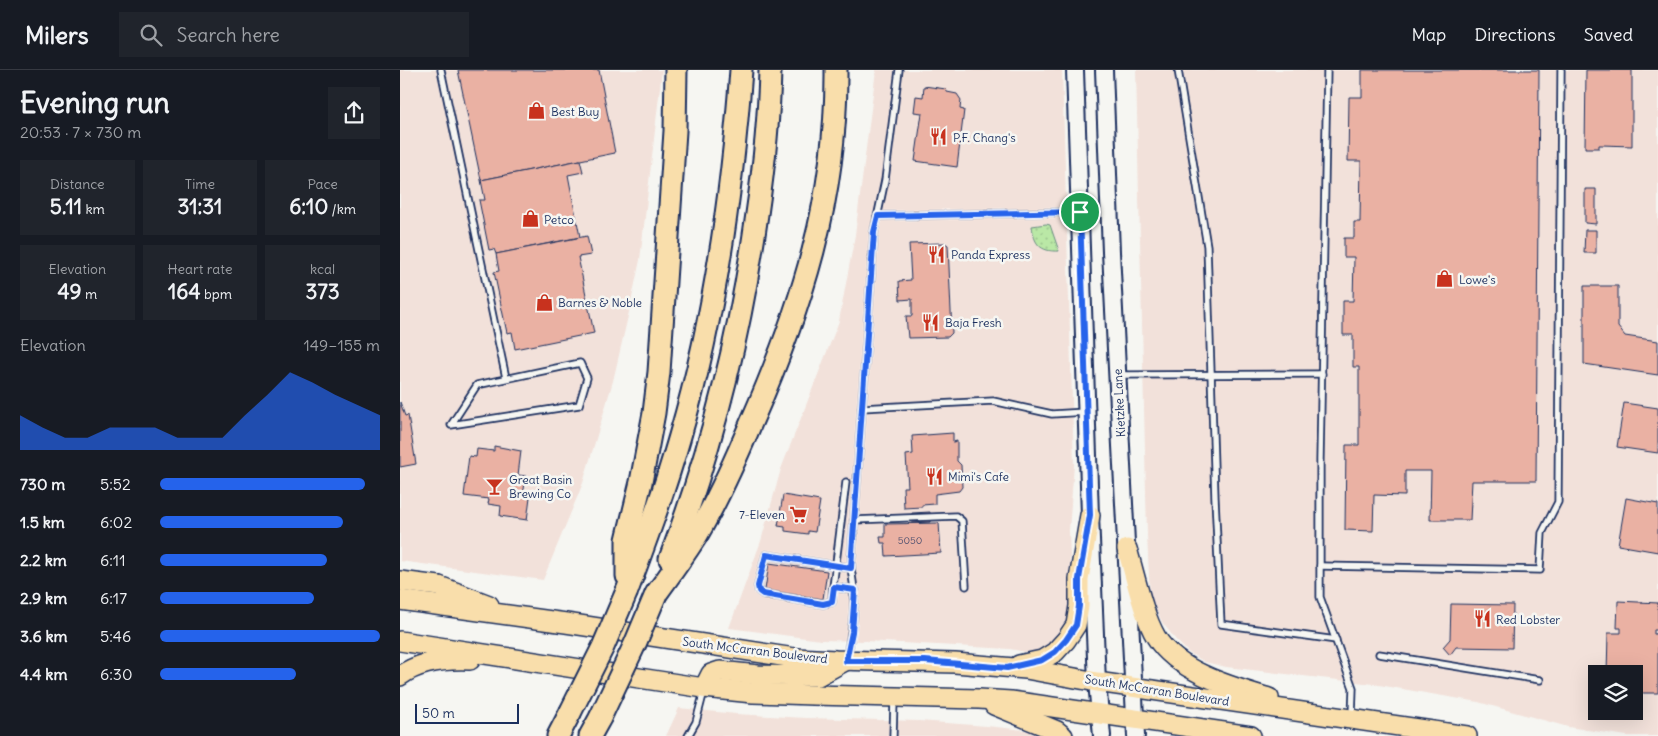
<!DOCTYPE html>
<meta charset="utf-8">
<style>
:root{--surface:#171b24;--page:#20242c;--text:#f1f3f6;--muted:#9ea1a6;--line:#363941;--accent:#2563eb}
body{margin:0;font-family:Delius,sans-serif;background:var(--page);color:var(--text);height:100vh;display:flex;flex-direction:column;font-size:19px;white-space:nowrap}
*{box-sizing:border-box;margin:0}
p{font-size:16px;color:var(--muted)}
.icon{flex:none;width:28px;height:28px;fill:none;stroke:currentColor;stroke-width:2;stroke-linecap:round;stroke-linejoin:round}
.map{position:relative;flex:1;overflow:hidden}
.sheet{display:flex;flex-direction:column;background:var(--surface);width:400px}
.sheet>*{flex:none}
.tools{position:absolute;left:1188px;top:595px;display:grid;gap:10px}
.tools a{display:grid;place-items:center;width:55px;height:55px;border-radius:0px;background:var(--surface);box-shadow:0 5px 20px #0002;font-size:25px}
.scale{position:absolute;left:15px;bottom:12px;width:104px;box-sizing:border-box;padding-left:5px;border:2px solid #1b2f5e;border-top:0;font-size:14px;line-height:18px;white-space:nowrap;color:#1b2f5e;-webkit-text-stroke:4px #f6f6f2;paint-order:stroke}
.pin{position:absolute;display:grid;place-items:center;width:42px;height:42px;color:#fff;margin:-21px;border:2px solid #fff;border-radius:50%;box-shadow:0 1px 5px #0007}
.round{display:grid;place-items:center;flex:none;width:52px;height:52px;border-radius:0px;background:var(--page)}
.overview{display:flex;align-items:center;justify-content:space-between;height:85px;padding:0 20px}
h1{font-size:28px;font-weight:700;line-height:38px}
.metrics{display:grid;grid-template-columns:repeat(3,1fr);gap:8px;height:85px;padding:5px 20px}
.metrics div{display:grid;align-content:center;border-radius:0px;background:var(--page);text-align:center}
.metrics b{font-size:21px;font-weight:700}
.metrics small{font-size:14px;font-weight:400}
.metrics p{font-size:14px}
.chart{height:140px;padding:10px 20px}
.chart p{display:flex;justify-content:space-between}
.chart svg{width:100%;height:90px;margin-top:5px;fill:var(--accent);opacity:.7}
ul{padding:0 20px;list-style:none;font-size:16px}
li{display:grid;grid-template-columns:80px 60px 1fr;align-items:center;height:38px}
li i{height:12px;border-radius:6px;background:var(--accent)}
header{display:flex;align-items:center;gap:30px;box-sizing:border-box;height:70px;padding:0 25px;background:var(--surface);border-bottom:1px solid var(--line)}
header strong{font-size:24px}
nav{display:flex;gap:28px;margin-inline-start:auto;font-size:18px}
.search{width:350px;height:45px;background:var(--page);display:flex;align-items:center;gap:12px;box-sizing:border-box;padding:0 18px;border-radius:0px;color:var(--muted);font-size:19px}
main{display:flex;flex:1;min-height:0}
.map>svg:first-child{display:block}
.built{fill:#f2e1da;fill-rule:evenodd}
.grass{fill:url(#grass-dots);stroke:#6a8c82}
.building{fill:#eab1a3;stroke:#1b2f5e}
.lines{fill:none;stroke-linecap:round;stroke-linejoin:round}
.service-casing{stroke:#1b2f5e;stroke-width:9}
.secondary-casing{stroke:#1b2f5e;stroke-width:20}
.primary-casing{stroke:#1b2f5e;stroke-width:22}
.motorway-casing{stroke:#1b2f5e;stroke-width:25}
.service{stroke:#f6f6f2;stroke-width:5.5}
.secondary{stroke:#f6f6f2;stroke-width:16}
.primary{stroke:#f9deab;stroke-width:19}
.motorway{stroke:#f9deab;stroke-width:21}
.motorway-bridge-casing{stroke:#1b2f5e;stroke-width:25;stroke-linecap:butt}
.motorway-bridge{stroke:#f9deab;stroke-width:21}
.route-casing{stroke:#fff;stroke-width:10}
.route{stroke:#2563eb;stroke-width:6}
.labels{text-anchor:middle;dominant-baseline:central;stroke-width:5;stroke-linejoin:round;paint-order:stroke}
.number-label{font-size:10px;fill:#4f506f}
.poi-label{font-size:12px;fill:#1b2f5e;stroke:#f6f6f2;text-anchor:start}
.street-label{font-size:12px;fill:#1b2f5e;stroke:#f6f6f2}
</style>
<header>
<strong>Milers</strong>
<div class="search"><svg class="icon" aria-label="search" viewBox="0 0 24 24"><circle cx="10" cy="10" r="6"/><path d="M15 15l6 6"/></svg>Search here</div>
<nav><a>Map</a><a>Directions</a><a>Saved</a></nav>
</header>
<main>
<section class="sheet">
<div class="overview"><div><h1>Evening run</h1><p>20:53 · 7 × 730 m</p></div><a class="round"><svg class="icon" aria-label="share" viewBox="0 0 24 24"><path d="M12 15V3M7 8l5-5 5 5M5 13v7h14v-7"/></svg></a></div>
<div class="metrics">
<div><p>Distance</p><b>5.11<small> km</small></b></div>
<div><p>Time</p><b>31:31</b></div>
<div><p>Pace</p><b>6:10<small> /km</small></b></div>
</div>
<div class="metrics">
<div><p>Elevation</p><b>49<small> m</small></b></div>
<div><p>Heart rate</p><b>164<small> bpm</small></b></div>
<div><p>kcal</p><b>373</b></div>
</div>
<div class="chart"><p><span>Elevation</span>149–155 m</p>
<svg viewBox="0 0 160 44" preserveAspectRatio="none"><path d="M0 44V27L10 33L20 38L30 38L40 33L50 33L60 33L70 38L80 38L90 38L100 27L110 17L120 6L130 11L140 17L150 22L160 27V44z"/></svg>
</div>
<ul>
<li><b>730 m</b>5:52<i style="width:93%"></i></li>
<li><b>1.5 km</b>6:02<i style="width:83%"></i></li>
<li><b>2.2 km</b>6:11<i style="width:76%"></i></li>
<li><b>2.9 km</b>6:17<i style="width:70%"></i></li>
<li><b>3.6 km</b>5:46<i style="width:100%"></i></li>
<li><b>4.4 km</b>6:30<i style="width:62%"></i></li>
</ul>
</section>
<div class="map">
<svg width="1258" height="666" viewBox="0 0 1258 666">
<defs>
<pattern id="grass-dots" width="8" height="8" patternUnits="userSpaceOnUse" patternTransform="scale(1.25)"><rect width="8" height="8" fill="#bae8a6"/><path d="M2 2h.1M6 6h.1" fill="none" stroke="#9fc791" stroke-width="1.8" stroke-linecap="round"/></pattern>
</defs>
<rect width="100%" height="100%" fill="#f6f6f2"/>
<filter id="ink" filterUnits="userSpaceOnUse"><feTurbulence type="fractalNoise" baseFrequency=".02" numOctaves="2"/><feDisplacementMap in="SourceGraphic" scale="10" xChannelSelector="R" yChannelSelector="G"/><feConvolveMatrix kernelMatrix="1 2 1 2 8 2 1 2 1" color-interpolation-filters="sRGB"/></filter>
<g filter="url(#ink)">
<g class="built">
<path d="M0 0H262L240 190 229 242 213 311 183 413 143 510 0 491Z"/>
<path d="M476 0H662L674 395 669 460 672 537 666 558 649 577 631 583 610 579 465 571 421 570 329 558 361 471 381 399 439 251 455 165Z"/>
<path d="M736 0H1258V666H1227L1168 657 1078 632 973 614 826 597 805 592 789 583 775 569 762 552 750 526 747 465ZM1196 604H1234V641H1196Z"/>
<path d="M279 638 336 644 406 648 519 651 587 656 634 661 648 666H266Z"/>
</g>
<path class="grass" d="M646 154 650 155 659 181C640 182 634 174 632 156Z"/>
<g class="building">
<path d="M58 0H199L215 83 81 110Z"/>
<path d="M962 0H1139L1136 411H1072L1070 450H1030L1031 401H1005V426L974 425 973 461 945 460 946 375H959V297H953V265H943V231H953L954 187H944V168H954V152H960L961 91H948L949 27H962Z"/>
<path d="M1186 0H1232V76L1202 75H1199V78H1185Z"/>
<path d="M524 16 546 19 547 22 557 24 561 30 560 39 564 40 557 97 515 91 522 43 514 42 516 26 523 27Z"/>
<path d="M180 90 183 102 168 105 180 167 96 184 94 179 89 180 79 130H85L81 110Z"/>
<path d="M1185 119H1196V154L1185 153Z"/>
<path d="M1185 160H1196V183H1184Z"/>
<path d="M187 166 191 185 178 187 194 263 115 279 112 262 107 263 94 202 99 201 96 184Z"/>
<path d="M545 173 548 175 552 263 548 267 508 268 506 246H512V229L500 230 499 211 511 210 509 174Z"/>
<path d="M1184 216H1218V257L1225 266 1258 271V305L1184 294Z"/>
<path d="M0 332 5 346 8 345 16 394 0 397Z"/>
<path d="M1224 333 1258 338V383L1217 377Z"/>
<path d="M553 363V372L557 371V391L561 395 562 417 559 421 535 424V434L522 435V437L504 438 503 417H508L506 385 513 384 512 366Z"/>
<path d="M94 376 121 381 118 405 126 406 123 426 130 427 127 450 100 446 101 436 88 434 89 429 64 426 69 386 76 387 77 379 94 381Z"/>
<path d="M383 425 420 431 415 462 408 461V464L385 461V457L378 456Z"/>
<path d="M1226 428 1258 434V482L1218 475Z"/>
<path d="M530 442V452L512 453V443Z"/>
<path d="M539 453 541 483 486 486 485 473H481L480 467H485V454Z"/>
<path d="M369 493 427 501 423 529 365 520Z"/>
<path d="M1218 531 1258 533V560H1254V564H1258V623H1234V604H1207L1208 563H1221V558H1217Z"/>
<path d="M1051 534 1113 535 1112 578 1056 577 1050 585 1043 577 1050 569Z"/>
</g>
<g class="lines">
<defs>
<g id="service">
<path d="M41 0 106 308"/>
<path d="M778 0 807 176 815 428 821 554 936 570"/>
<path d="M927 0 920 390V527L953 618 952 647"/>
<path d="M477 146 678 142"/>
<path d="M180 293 187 308 179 335 51 355 77 315Z"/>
<path d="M719 305 922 304"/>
<path d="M462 338 593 331 652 344 686 342"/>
<path d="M446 412 433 517 455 520"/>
<path d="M454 450 556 446 562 451 566 516"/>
<path d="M920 496 1140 500 1142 463 1158 432 1161 0"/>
<path d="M433 517 432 532 423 534 363 524 359 521 358 516 366 485 451 498"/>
<path d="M979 584 1140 610"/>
<path d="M447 587C453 556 457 529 451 498L474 162 485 110 499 0"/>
<path d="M288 666 296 652 304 621"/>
<path d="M493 666 494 631"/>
</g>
<g id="secondary">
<path d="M675 0 690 445 697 612 702 666"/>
<path d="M704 0 711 182 736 666"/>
</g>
<g id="primary">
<path d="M727 479C735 505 743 545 756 567 777 602 832 617 869 628"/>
<path d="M0 511 39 516 89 535"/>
<path d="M0 530 166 553 395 588 436 590 555 593 626 599 697 612 1067 666"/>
<path d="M0 571 304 618 353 623 413 625 579 629 611 631 851 666"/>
<path d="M619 595 642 590 655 582 666 570 676 555 679 536V509L690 445"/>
<path d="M0 606C20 591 46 589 70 590"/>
<path d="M304 618 311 604 320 601 358 605 418 606 445 591"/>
<path d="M594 635 657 661 663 666"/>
</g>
<g id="motorway">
<path d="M270 489C312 378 341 261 357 144 364 96 369 48 370 0"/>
<path d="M227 506V470L241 412 254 343 259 302 275 61 276 0"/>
<path d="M227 521C246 470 265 419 280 366 315 247 332 124 341 0"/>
<path d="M256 524C270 505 284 485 297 465 318 429 335 391 351 353 402 237 437 128 436 0"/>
<path d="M158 666 170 643"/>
<path d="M190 666 200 648"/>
</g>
</defs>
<use href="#service" class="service-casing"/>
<use href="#secondary" class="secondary-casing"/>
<use href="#primary" class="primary-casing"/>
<use href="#motorway" class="motorway-casing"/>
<use href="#service" class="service"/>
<use href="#secondary" class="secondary"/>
<use href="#primary" class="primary"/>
<use href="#motorway" class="motorway"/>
<defs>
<g id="motorway-bridge">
<path d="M170 643 203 577 227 521"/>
<path d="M200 648 235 574 256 524"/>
</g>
</defs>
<use href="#motorway-bridge" class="motorway-bridge-casing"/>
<use href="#motorway-bridge" class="motorway-bridge"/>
</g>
</g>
<g class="lines" filter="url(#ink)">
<defs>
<path id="route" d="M680 142 690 445 679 509V536L676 555 666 570 655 582 642 590 607 598 525 591H446L452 562 455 520 434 517 432 532 423 534 363 524 359 521 358 516 366 485 451 498 474 162 478 146Z"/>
</defs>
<use href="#route" class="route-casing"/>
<use href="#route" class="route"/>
</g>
<defs>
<symbol id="shop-bare" viewBox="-9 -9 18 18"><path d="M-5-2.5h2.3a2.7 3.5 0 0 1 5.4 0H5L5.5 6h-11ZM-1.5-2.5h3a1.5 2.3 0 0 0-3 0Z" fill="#c8321e" stroke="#f6f6f2" stroke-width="2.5" paint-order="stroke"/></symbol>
<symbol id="restaurant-bare" viewBox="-9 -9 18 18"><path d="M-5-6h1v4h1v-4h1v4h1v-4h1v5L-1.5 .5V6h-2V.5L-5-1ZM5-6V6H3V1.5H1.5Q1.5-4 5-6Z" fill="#c8321e" stroke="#f6f6f2" stroke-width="2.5" paint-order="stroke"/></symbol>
<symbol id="bar-bare" viewBox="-9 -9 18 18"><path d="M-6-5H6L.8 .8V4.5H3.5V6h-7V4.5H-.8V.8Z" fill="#c8321e" stroke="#f6f6f2" stroke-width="2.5" paint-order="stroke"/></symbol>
<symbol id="supermarket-bare" viewBox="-9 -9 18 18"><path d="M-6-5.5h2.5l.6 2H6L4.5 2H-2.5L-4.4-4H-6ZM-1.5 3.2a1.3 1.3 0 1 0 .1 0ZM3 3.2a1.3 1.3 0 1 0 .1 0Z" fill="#c8321e" stroke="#f6f6f2" stroke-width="2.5" paint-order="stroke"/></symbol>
</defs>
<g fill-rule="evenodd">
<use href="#shop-bare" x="124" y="28" width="25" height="25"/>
<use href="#restaurant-bare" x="526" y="54" width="25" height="25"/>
<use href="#shop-bare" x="118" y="136" width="25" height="25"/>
<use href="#restaurant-bare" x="524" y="172" width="25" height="25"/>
<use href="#shop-bare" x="1032" y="196" width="25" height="25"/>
<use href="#shop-bare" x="132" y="220" width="25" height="25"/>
<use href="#restaurant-bare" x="518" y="240" width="25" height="25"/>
<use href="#restaurant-bare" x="522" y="394" width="25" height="25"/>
<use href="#bar-bare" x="82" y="404" width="25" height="25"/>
<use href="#supermarket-bare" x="386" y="432" width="25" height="25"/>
<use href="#restaurant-bare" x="1070" y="536" width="25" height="25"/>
</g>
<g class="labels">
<g class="number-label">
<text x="510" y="470">5050</text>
</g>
<g class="poi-label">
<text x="151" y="41">Best Buy</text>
<text x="553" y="67">P.F. Chang's</text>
<text x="144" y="149">Petco</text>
<text x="551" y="184">Panda Express</text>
<text x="1059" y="209">Lowe's</text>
<text x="158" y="232">Barnes &amp; Noble</text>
<text x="545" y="252">Baja Fresh</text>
<text x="548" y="406">Mimi's Cafe</text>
<text x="109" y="409">Great Basin<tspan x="109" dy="14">Brewing Co</tspan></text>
<text x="385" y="444" text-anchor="end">7-Eleven</text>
<text x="1096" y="549">Red Lobster</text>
</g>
<g class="street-label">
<text transform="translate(719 333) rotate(-93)">Kietzke Lane</text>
<text transform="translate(355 580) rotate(7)">South McCarran Boulevard</text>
<text transform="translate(757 620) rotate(9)">South McCarran Boulevard</text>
</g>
</g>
</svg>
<div class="tools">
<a><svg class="icon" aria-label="layers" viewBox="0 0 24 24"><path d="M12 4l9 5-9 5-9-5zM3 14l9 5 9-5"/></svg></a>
</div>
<div class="scale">50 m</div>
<div class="pin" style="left:680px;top:142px;background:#1e9e55"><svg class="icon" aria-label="arrive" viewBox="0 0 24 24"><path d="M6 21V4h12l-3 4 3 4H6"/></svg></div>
</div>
</main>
